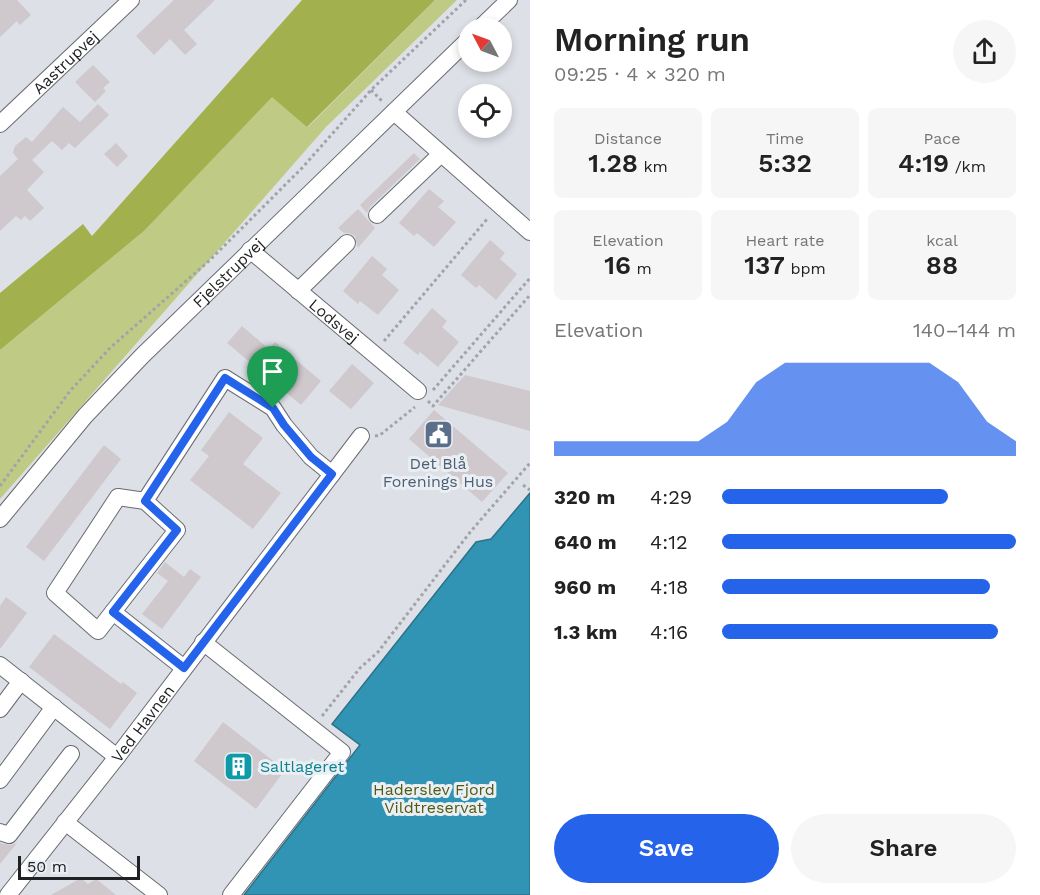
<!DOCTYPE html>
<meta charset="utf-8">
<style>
:root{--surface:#fff;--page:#f6f6f6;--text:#222;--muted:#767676;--accent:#2563eb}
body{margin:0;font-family:"Work Sans",sans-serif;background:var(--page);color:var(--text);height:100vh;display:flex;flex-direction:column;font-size:22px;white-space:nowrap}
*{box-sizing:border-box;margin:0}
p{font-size:20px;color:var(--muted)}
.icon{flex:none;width:33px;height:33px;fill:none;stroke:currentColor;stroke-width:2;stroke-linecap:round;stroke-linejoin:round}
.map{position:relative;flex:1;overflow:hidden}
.drawer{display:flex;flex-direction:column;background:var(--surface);width:510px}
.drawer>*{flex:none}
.needle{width:39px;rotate:311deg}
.controls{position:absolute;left:458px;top:18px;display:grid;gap:12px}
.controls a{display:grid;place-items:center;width:54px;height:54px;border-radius:50%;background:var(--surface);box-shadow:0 3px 9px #0003;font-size:30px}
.scale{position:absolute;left:18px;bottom:15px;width:122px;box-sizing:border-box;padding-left:6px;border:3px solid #202123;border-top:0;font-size:16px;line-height:21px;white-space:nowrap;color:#202123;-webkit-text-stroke:4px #eaeff4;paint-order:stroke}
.pin{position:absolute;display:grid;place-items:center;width:51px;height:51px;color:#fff;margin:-62px -26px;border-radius:50% 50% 50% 0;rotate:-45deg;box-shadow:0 0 6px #0007}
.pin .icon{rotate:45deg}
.round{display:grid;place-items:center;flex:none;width:63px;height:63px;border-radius:32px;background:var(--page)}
.head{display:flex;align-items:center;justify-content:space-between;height:102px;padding:0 24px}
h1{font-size:33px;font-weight:600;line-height:45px}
.figures{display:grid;grid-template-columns:repeat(3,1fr);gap:9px;height:102px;padding:6px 24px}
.figures div{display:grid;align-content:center;border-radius:9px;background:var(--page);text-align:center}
.figures b{font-size:26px;font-weight:600}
.figures small{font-size:16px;font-weight:400}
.figures p{font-size:16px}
.chart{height:168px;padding:12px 24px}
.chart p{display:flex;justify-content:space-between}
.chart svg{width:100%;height:108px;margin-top:6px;fill:var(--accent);opacity:.7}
.action{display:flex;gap:12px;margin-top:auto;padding:12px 24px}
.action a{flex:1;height:69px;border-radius:36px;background:var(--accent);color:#fff;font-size:24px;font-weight:600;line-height:69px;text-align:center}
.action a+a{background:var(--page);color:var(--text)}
ul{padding:0 24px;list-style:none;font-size:20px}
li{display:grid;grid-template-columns:96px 72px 1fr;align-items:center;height:45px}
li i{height:15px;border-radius:8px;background:var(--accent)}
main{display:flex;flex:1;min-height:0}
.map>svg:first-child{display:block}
.green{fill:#bfcb84}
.forest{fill:#a2b14d}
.water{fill:#3194b4;stroke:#2c7288;stroke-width:1.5}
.building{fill:#cfc8cc}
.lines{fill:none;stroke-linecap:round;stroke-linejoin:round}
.minor-casing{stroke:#686c71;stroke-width:18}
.path{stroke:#a1a4a9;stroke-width:3;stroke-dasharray:3 3;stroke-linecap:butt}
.minor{stroke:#fff;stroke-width:16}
.route-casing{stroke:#fff;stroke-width:12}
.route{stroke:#2563eb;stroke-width:8}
.labels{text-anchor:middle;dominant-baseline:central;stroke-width:6;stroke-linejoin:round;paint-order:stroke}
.street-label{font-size:16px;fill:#202123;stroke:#eaeff4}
.service-label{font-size:16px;fill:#4e5e75;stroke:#eaeff4}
.culture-label{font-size:16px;fill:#0d838f;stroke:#eaeff4;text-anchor:start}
.park-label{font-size:16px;fill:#525b12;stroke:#eaeff4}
</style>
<main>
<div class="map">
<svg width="530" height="895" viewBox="0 0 530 895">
<rect width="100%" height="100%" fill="#dde1e7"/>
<path class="green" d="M435 0H457L326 127 0 499V350L144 231 272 96 308 127Z"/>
<path class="forest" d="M302 0H435L307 127 272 97 144 231 0 350V293L83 224 92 236Z"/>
<path class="water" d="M530 493V895H244L360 745 332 724 476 542 491 539Z"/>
<g class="building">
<path d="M0 0H17L31 15 20 25 17 21 0 37Z"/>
<path d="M174 0H215L184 30 197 44 185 55 170 39 154 55 136 36Z"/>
<path d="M93 65 110 82 103 88 106 91 95 102 75 82Z"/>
<path d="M98 104 109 115 75 148 69 143 62 150 52 141 32 160 44 172 27 190 44 208 30 221 25 216 21 220 16 216 0 231V176L18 159 13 153 15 146 26 137 32 142 63 107 80 122Z"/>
<path d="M116 143 128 156 117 167 104 154Z"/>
<path d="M414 153 420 159 370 207 367 213 360 205Z"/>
<path d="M429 189 444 201 438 207 456 222 434 247 417 233 414 236 399 223Z"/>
<path d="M358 209 375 228 358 248 355 236 349 233H344L338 228Z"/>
<path d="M490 240 505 253 500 259 517 274 496 300 479 285 476 288 461 275Z"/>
<path d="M372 256 387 269 382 275 399 290 378 315 360 301 358 304 343 291Z"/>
<path d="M432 308 447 321 442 327 459 342 438 367 420 352 418 355 403 343Z"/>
<path d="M242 326 269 349 275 342 321 381 301 405 227 343Z"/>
<path d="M352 364 374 383 351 409 329 391Z"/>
<path d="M465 375 530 391V431L438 405Z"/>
<path d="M434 410 508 473 482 502 409 439Z"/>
<path d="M229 412 263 438 243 464 281 493 253 529 190 480 209 456 201 450Z"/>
<path d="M104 445 121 459 44 561 26 547Z"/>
<path d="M165 562 184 577 190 569 201 577 162 629 142 614 168 581 157 573Z"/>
<path d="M6 597 27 613 0 649V606Z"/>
<path d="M54 634 121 684 123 682 137 693 110 729 29 667Z"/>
<path d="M223 722 285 770 256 809 194 761Z"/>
<path d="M0 843 11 845 17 843 0 864Z"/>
<path d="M81 878 88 884 96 879 116 895H51Z"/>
</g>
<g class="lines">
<defs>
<g id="minor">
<path d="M480 28 509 0"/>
<path d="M394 112 530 232"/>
<path id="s1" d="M0 124 131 0"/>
<path d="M377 215 441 154"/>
<path id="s2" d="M250 250 418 391"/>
<path d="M298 291 347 243"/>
<path d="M145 501 177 530 98 631 55 593 118 497 145 501 225 378 273 408 284 425 311 457 332 474"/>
<path id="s3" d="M0 519 85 416 142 356 468 40"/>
<path d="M113 612 184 668"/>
<path d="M203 642 342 752 231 895"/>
<path d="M0 665 117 757"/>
<path d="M0 709 21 681"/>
<path d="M0 780 54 707"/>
<path d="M65 822 159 895"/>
<path d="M0 832 9 835 71 754"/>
<path id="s4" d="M8 895 117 757 361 436"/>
</g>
</defs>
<use href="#minor" class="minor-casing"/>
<g class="path">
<path d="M371 90 382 101"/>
<path d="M384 341 488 218"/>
<path d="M433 390 530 278"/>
<path d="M428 401 433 406 530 295"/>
<path d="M375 436 380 435 415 407"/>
<path d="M523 485 530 490"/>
<path d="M0 486 70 391 110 348 210 260 303 167 371 90 466 0"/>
<path d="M322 716 360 668 378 652 471 531 530 463"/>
</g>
<use href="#minor" class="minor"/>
</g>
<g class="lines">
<defs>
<path id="route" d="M225 378 273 408 284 425 311 457 332 474 184 668 113 612 177 530 145 501Z"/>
</defs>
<use href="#route" class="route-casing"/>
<use href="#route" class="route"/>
</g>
<defs>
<symbol id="civic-square" viewBox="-11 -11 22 22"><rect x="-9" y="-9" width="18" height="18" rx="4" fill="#5c6f8a" stroke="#eaeff4"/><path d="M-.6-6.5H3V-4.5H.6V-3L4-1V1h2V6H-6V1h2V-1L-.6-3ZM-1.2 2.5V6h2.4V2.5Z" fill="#fff"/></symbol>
<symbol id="building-square" viewBox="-11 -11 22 22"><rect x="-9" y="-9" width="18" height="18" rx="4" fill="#0f9aa8" stroke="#eaeff4"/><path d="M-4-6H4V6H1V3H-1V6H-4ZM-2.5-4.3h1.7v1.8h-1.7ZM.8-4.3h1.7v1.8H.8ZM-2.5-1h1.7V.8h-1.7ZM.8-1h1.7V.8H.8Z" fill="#fff"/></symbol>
</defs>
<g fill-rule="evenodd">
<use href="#civic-square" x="422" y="418" width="33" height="33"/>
<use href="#building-square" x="222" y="750" width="33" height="33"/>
</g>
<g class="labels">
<g class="street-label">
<text stroke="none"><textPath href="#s1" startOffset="90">Aastrupvej</textPath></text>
<text stroke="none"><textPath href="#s3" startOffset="336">Fjelstrupvej</textPath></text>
<text stroke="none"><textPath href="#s2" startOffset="110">Lodsvej</textPath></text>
<text stroke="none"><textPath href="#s4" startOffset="218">Ved Havnen</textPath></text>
</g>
<g class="service-label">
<text x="438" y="463">Det Blå<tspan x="438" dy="18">Forenings Hus</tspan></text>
</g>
<g class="culture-label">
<text x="260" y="766">Saltlageret</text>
</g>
<g class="park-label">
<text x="434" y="789">Haderslev Fjord<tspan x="434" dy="18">Vildtreservat</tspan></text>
</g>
</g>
</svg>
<div class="controls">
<a><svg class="needle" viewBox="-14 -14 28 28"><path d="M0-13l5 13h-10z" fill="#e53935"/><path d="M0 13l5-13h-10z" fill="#767676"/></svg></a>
<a><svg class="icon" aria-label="locate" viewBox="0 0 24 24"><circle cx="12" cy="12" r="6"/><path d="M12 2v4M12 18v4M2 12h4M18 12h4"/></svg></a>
</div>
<div class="scale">50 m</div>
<div class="pin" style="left:273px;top:408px;background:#1e9e55"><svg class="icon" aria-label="arrive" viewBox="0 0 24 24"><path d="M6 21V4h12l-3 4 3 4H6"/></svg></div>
</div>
<section class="drawer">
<div class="head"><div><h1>Morning run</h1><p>09:25 · 4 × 320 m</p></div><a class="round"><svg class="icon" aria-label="share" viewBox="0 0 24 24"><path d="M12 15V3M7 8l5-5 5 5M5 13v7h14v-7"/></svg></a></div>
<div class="figures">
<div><p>Distance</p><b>1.28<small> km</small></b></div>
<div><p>Time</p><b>5:32</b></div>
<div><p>Pace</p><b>4:19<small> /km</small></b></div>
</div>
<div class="figures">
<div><p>Elevation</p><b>16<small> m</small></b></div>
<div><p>Heart rate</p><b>137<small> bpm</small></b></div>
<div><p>kcal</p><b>88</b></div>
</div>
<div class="chart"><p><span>Elevation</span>140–144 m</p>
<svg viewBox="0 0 160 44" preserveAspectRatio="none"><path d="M0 44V38L10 38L20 38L30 38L40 38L50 38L60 30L70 14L80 6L90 6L100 6L110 6L120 6L130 6L140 14L150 30L160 38V44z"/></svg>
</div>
<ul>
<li><b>320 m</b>4:29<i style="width:77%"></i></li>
<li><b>640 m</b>4:12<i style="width:100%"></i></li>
<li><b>960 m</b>4:18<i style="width:91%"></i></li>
<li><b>1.3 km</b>4:16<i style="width:94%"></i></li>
</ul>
<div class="action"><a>Save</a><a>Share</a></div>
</section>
</main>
